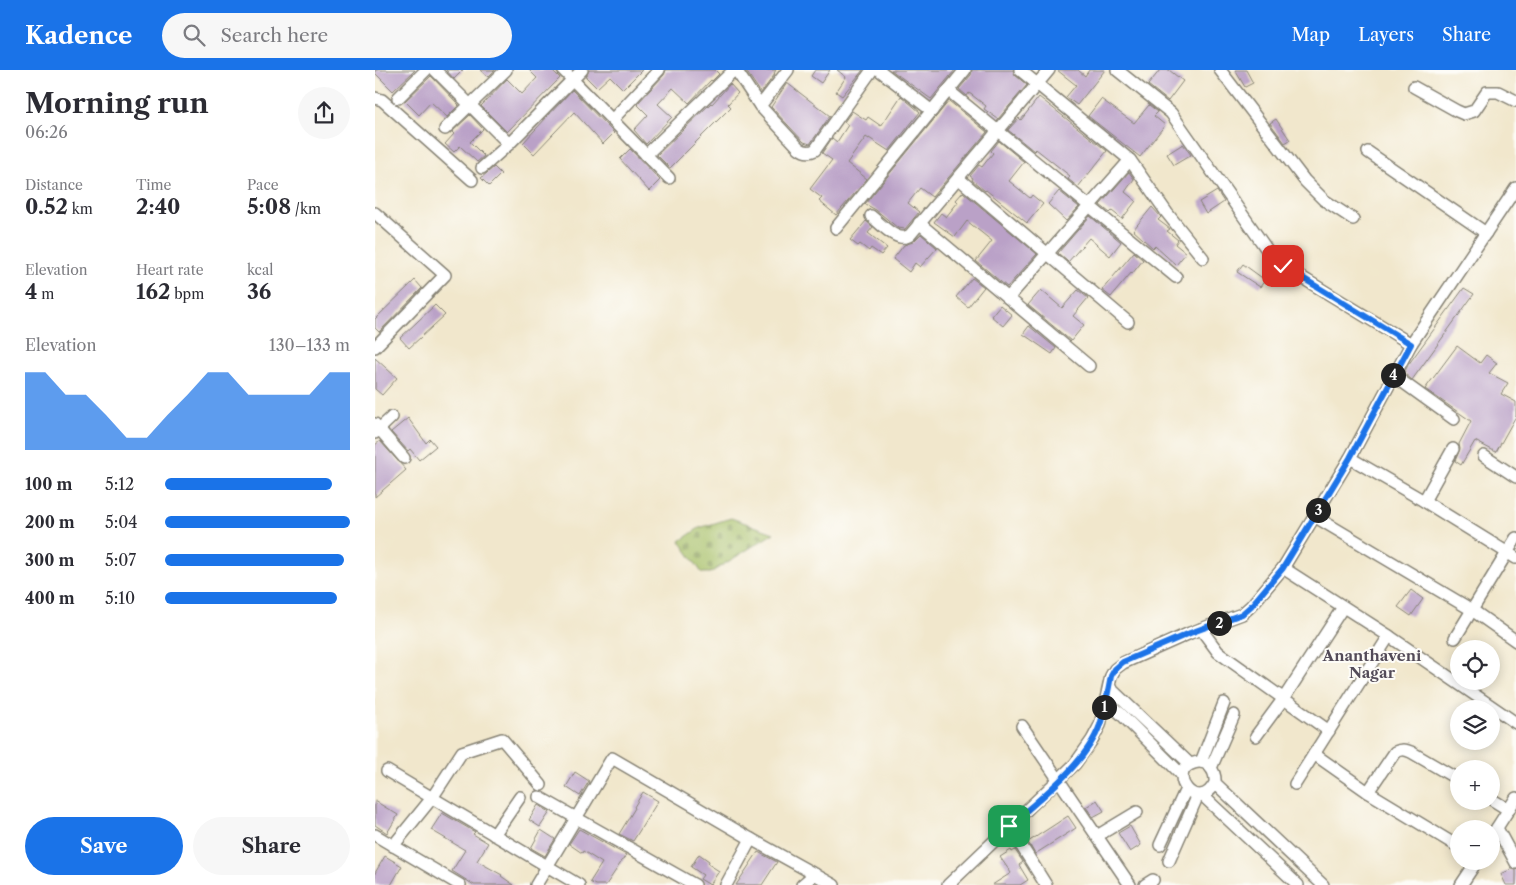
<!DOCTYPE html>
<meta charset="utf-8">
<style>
:root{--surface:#fff;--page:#f7f7f7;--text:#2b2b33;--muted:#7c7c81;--accent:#1a73e8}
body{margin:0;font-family:"Libre Caslon Text",serif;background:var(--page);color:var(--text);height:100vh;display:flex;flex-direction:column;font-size:19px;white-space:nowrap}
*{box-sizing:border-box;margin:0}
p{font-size:16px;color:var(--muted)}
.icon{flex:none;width:28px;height:28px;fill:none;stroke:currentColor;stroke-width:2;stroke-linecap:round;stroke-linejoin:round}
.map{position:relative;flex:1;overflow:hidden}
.details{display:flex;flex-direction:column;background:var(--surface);width:375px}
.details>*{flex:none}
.tools{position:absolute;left:1075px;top:570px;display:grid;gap:10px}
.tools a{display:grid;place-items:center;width:50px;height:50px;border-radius:50%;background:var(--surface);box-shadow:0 2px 12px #0003;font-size:25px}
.pin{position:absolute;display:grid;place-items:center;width:42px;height:42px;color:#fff;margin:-21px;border-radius:10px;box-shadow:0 2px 8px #0006}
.km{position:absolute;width:25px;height:25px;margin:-12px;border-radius:50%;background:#222;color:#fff;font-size:14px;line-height:25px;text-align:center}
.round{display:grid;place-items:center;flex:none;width:52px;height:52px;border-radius:26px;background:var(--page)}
.summary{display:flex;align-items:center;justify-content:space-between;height:85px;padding:0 25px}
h1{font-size:28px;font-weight:700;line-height:38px}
.metrics{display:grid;grid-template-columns:repeat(3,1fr);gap:8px;height:85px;padding:5px 25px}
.metrics div{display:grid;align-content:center}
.metrics b{font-size:21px;font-weight:700}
.metrics small{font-size:14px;font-weight:400}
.metrics p{font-size:14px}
.chart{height:140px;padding:10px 25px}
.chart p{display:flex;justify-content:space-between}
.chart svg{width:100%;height:90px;margin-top:5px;fill:var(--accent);opacity:.7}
.button{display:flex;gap:10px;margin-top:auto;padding:10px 25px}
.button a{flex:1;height:58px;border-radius:30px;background:var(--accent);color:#fff;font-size:20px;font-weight:700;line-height:58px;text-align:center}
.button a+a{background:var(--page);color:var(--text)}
ul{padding:0 25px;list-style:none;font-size:16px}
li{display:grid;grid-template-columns:80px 60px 1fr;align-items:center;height:38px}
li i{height:12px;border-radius:6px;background:var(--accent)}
header{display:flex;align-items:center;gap:30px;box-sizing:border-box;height:70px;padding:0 25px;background:var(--accent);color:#fff}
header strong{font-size:24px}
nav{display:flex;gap:28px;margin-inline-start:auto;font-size:18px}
.search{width:350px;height:45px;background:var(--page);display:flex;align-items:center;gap:12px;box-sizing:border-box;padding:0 18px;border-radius:28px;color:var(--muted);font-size:19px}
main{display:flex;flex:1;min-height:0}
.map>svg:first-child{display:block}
.cemetery{fill:url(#cemetery-stones);stroke:#606d40}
.building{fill:#baa1c7}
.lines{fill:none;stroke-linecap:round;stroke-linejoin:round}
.minor-casing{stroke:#868274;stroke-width:14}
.minor{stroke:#fff;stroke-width:11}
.route-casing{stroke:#fff;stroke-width:10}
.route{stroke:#1a73e8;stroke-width:6}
.labels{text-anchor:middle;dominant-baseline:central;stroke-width:4;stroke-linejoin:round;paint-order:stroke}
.neighbourhood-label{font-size:15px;font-weight:bold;fill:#534b58;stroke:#fdfcf7}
</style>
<header>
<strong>Kadence</strong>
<div class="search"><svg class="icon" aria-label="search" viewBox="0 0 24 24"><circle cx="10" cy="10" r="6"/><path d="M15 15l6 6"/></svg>Search here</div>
<nav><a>Map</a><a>Layers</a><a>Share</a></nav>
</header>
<main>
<section class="details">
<div class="summary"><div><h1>Morning run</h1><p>06:26</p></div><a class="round"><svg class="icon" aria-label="share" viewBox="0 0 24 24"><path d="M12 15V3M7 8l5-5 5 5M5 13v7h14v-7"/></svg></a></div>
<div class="metrics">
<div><p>Distance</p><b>0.52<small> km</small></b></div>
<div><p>Time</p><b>2:40</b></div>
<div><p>Pace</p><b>5:08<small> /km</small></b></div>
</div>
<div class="metrics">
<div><p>Elevation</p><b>4<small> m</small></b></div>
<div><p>Heart rate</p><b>162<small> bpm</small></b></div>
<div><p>kcal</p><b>36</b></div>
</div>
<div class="chart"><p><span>Elevation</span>130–133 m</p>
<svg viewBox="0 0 160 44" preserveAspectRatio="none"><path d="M0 44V6L10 6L20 17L30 17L40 27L50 38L60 38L70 27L80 17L90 6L100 6L110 17L120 17L130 17L140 17L150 6L160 6V44z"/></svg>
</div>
<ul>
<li><b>100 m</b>5:12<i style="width:90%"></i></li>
<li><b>200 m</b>5:04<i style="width:100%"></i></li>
<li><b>300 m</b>5:07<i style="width:97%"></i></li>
<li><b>400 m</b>5:10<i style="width:93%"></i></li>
</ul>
<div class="button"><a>Save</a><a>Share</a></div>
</section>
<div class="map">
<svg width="1141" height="815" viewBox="0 0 1141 815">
<defs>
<pattern id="cemetery-stones" width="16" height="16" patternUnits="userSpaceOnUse" patternTransform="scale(1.25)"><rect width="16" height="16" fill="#a4be64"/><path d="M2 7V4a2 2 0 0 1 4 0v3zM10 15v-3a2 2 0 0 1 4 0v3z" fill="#859a52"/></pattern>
</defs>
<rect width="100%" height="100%" fill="#fdfcf7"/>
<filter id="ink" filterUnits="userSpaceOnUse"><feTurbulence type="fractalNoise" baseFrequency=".02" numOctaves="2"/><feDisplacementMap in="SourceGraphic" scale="10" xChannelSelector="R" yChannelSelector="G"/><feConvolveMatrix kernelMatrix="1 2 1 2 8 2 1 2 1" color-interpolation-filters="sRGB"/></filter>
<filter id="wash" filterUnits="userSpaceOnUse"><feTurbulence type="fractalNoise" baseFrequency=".0096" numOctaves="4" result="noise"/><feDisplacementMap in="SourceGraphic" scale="20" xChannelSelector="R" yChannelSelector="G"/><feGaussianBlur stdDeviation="1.12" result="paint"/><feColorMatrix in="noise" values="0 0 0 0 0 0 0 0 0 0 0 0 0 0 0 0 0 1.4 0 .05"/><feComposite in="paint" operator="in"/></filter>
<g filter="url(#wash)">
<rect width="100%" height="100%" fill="#f1e7cc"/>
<path class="cemetery" d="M356 448 399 463 335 503H327L305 471 324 458Z"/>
<g id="blocks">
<g class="building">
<path d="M0 0H40L18 21 0 3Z"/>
<path d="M71 0H88L79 9Z"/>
<path d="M105 0H120L113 7Z"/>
<path d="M154 0H177L185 8 132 62 106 36 132 9 147 24 162 8Z"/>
<path d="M214 0H267L248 19 235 6 222 18 211 7Z"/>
<path d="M291 0H340L344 4 337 11 336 10 314 33 298 18 283 34 297 47 271 74 259 60 273 45 262 34 289 5Z"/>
<path d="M372 0H401L399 3 400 4 386 23 371 1Z"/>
<path d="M440 0H455L446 13 436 6Z"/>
<path d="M462 0H488L467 26 461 22 471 7Z"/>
<path d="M516 0H580L556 29Z"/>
<path d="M597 0H638L640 5 652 15 623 49 609 39 611 36 597 25 594 23 592 26 584 19 596 5Z"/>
<path d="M682 0H703L710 6 714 0H730L702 35 691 27 701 15Z"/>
<path d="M785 0H794L808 11 793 31 773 15Z"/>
<path d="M860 0H871L878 13 870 17Z"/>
<path d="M56 6 84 35 72 47 56 32 44 45 30 31Z"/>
<path d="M412 13 455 46 435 74 429 72 396 37Z"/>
<path d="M355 14 363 23 353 34 356 37 295 98 282 85 336 33 337 34Z"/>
<path d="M197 20 239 63 228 74 199 42 159 84 148 73Z"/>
<path d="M526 26 545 42 514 81 494 68V69L491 67 472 93 492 109 461 145 444 131 447 128 435 119 457 90 447 83 457 68 462 72 473 55 469 52 477 41 491 50 493 47 506 56Z"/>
<path d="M664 27 732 81 703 117 693 109 695 106 661 79 659 81 633 60 644 48 646 50Z"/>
<path d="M726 29 759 53 774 35 783 42 779 46 790 55 765 87 713 46Z"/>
<path d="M574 31 612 62 557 127 545 118 533 133 544 142 530 159 523 158 501 140 490 134Z"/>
<path d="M95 45 108 59 95 72 109 86 102 92 85 76 79 82 70 74 79 64 77 62Z"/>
<path d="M901 49 915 70 910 73 895 53Z"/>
<path d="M624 71 649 92 634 111 655 128 657 125 668 134 652 153 611 120 610 121 597 110 598 108 595 106 604 95 607 97 618 83 616 81Z"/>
<path d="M808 74 816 85 799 95 792 84Z"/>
<path d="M255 79 285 110 274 121 245 89Z"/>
<path d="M119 97 126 104 114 116 106 108Z"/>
<path d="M754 102 759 109 750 122 761 131 747 149 737 141 735 143 725 135Z"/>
<path d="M684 121 704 137 691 151 673 134Z"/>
<path d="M842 121 849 132 831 144 824 132Z"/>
<path d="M588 122 662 184 632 217 601 191 617 171 592 151 580 167 559 152 566 143 571 147 583 132 581 130Z"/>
<path d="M777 137 786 147 783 150 795 159 792 161 803 170 800 174 811 183 801 195 780 176 778 178 758 160Z"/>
<path d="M715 146 746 172 735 186 714 168 693 192 683 183Z"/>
<path d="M491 151 498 157 493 163 512 178 506 185 496 178 494 181 485 174 483 176 475 170Z"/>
<path d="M546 164 562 178 545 197 540 193 534 202 518 189 529 175 538 172Z"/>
<path d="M759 182 768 190 757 204 756 203 736 227 727 220Z"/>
<path d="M868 194 890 210 885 217 862 202Z"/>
<path d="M597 208 609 217 593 237 581 227Z"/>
<path d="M40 210 47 218 4 262 0 258V249Z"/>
<path d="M1089 218 1099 224 1037 310 1029 303 1033 295Z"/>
<path d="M666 220 687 238 703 220 713 228 698 246 709 255 696 271 653 235Z"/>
<path d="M60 235 70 245 34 278 25 268Z"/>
<path d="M625 235 637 245 628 256 616 246Z"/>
<path d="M654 256 681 278 677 284 648 264Z"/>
<path d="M1082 276 1105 293 1111 285 1122 293 1114 303 1133 313 1126 324 1141 332V346L1121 382 1100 371 1086 395 1080 391 1085 379 1084 374 1096 351 1050 319Z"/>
<path d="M0 288 22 308 7 325 0 319Z"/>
<path d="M33 348 51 373 55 369 61 376 44 390 35 379 33 381 16 362Z"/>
<path d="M5 371 31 400 0 427V375Z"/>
<path d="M1036 520 1048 529 1036 546 1023 537Z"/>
<path d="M200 702 214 711 205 726 191 717Z"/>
<path d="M268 722 283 731 258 771 244 764 260 738 259 737Z"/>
<path d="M722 730 729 741 718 747 711 737Z"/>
<path d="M0 731 23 745 12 763 0 755Z"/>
<path d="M163 735 175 742 165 757 154 750Z"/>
<path d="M67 743 100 762 98 764 113 773 102 791 127 805 126 806 139 815H99L77 801 90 780 56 760Z"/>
<path d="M693 746 701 758 660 784 653 772Z"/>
<path d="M755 756 766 775 755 782 743 763Z"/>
<path d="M204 759 251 785 231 815H220L215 812 227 793 208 781 207 783 194 774Z"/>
<path d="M166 760 180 769 170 786 156 778Z"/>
<path d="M636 780 637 782 640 780 648 792 644 795 653 810 645 815H617L636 803 625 787Z"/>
<path d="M383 782 402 792 387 815H361Z"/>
<path d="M324 784 334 791 333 794 344 801 335 815 325 809 328 805 316 797Z"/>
<path d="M10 786 27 796 16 815H0V803Z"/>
<path d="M1137 799 1141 800V815H1131L1126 804Z"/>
</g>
</g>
</g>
<g filter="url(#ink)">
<use href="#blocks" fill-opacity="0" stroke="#868274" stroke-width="1"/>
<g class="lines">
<defs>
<g id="minor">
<path d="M60 0 134 74"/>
<path d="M188 0 294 108"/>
<path d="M361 0 385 36 424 78C429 82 434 83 440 80L497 0"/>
<path d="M504 0 557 41"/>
<path d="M645 0 755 90 792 143 828 188"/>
<path d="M742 0 796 43 895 184 908 196 1036 274"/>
<path d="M845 0 930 111 949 130 978 149"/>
<path d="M1039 17 1082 41 1089 44 1099 41 1112 22H1123L1141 31"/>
<path d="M574 21 801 207"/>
<path d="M0 28 7 30 97 110"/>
<path d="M23 28 51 0"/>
<path d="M385 36 413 0"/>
<path d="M237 50 284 0"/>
<path d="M70 59 131 0"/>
<path d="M993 82 1111 163"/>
<path d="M271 85 359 0"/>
<path d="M107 98 134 74 207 0"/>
<path d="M583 108 753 252"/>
<path d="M0 143 70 205 0 277"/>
<path d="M496 146C506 154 523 174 535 165L674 0"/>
<path d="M544 153 714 296"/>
<path d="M461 158 590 0"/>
<path d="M633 228 755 90"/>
<path d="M1018 305 1079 349"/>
<path d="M0 354 29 388"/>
<path d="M0 363 17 347"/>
<path d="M1109 386 1141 407"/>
<path d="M975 388 1049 431 1141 488"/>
<path d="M1049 431 1078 379"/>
<path d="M939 446 1097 540 1141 571"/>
<path d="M908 498 1014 566 1141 653"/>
<path d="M826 559 843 582 954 661"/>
<path d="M1080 568 1141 468"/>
<path d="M734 617 815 694"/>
<path d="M730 631 745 643 807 705"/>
<path d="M647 656 755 815"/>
<path d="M881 666 909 628 968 537"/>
<path d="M939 684 993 722 1084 777"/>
<path d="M826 692 849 633"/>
<path d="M836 698 859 645"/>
<path d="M12 701 204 815"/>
<path d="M840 713C823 746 789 702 819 693 832 688 841 701 840 713L948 815"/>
<path d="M920 714 1014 566"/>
<path d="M993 722 1020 682C1026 679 1030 679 1036 682L1084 710"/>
<path d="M827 725 923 815"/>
<path d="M164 727 320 815"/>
<path d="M1116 729 1134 740"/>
<path d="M634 756 671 815"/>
<path d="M1122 758 1141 793"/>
<path d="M0 765 85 815"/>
<path d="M119 765 145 727"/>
<path d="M722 766 762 742"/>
<path d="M1116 767 1141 728"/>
<path d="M785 775 811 719"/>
<path d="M18 776 57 728 87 682 127 669 166 715"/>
<path d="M794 791 823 725"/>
<path d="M161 815 237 688 376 769 459 815"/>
<path d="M351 815 376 769"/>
<path d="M427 815 440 804"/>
<path d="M573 815 700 694 717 670 725 655 736 606 740 599 748 593 815 563 867 544 876 536 908 498 975 388 1036 274 1141 118"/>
<path d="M770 815 778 810"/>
<path d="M1086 815 1102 791"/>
</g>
</defs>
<use href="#minor" class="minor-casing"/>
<use href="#minor" class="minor"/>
</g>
</g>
<g class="lines" filter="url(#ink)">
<defs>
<path id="route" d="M634 756C664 729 711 694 725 655 730 640 733 622 736 606L740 599 748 592 815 563 867 544 876 536 908 498 975 388 1036 274 908 196"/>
</defs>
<use href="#route" class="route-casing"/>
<use href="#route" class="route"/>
</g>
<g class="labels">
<g class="neighbourhood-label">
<text x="997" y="585">Ananthaveni<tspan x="997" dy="17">Nagar</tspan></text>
</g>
</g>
</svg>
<div class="tools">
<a><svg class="icon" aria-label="locate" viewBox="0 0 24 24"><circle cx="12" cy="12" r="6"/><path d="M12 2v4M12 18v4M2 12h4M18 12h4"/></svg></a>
<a><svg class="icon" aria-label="layers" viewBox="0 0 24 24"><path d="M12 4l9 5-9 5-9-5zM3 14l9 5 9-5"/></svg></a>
<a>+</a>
<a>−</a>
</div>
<div class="pin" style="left:634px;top:756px;background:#1e9e55"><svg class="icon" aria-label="arrive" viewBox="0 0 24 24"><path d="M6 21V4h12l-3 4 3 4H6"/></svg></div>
<div class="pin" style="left:908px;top:196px;background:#d93025"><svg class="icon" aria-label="check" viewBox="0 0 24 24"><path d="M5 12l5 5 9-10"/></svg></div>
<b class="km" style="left:729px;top:637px">1</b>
<b class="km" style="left:844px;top:553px">2</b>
<b class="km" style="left:943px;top:440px">3</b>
<b class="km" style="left:1018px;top:305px">4</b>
</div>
</main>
